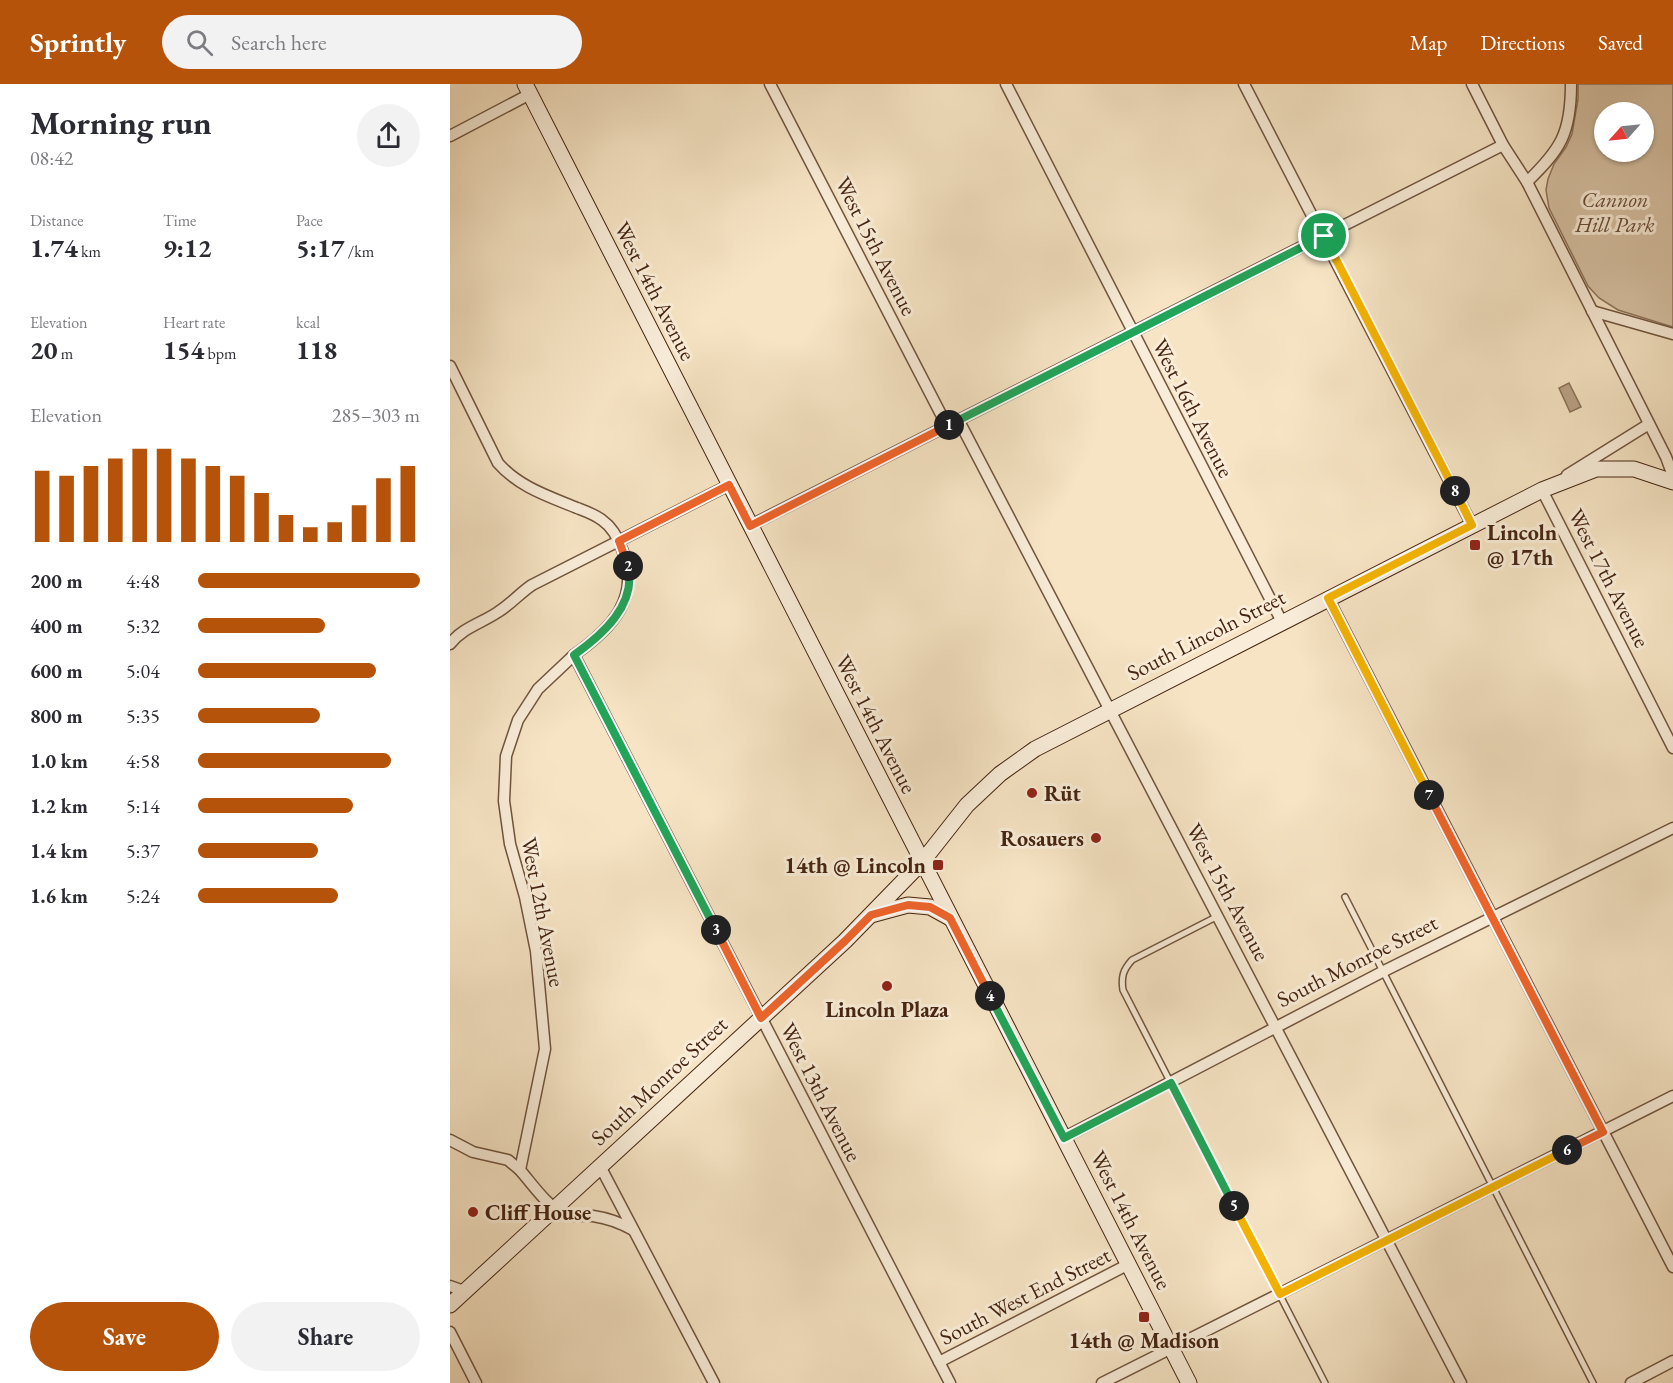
<!DOCTYPE html>
<meta charset="utf-8">
<style>
:root{--surface:#fff;--page:#f2f2f3;--text:#2b2b33;--muted:#7c7c81;--accent:#b45309}
body{margin:0;font-family:"EB Garamond",serif;background:var(--page);color:var(--text);height:100vh;display:flex;flex-direction:column;font-size:22px;white-space:nowrap}
*{box-sizing:border-box;margin:0}
p{font-size:20px;color:var(--muted)}
.icon{flex:none;width:33px;height:33px;fill:none;stroke:currentColor;stroke-width:2;stroke-linecap:round;stroke-linejoin:round}
.map{position:relative;flex:1;overflow:hidden}
.sheet{display:flex;flex-direction:column;background:var(--surface);width:450px}
.sheet>*{flex:none}
.needle{width:39px;rotate:243deg}
.fabs{position:absolute;left:1144px;top:18px;display:grid;gap:12px}
.fabs a{display:grid;place-items:center;width:60px;height:60px;border-radius:50%;background:var(--surface);box-shadow:0 2px 4px #0004;font-size:30px}
.pin{position:absolute;display:grid;place-items:center;width:51px;height:51px;color:#fff;margin:-26px;border:3px solid #fff;border-radius:50%;box-shadow:0 2px 6px #0007}
.km{position:absolute;width:30px;height:30px;margin:-15px;border-radius:50%;background:#222;color:#fff;font-size:16px;line-height:30px;text-align:center}
.round{display:grid;place-items:center;flex:none;width:63px;height:63px;border-radius:32px;background:var(--page)}
.headline{display:flex;align-items:center;justify-content:space-between;height:102px;padding:0 30px}
h1{font-size:33px;font-weight:700;line-height:45px}
.stats{display:grid;grid-template-columns:repeat(3,1fr);gap:9px;height:102px;padding:6px 30px}
.stats div{display:grid;align-content:center}
.stats b{font-size:26px;font-weight:700}
.stats small{font-size:16px;font-weight:400}
.stats p{font-size:16px}
.chart{height:168px;padding:12px 30px}
.chart p{display:flex;justify-content:space-between}
.chart svg{width:100%;height:108px;margin-top:6px;stroke:var(--accent);stroke-width:6}
.action{display:flex;gap:12px;margin-top:auto;padding:12px 30px}
.action a{flex:1;height:69px;border-radius:36px;background:var(--accent);color:#fff;font-size:24px;font-weight:700;line-height:69px;text-align:center}
.action a+a{background:var(--page);color:var(--text)}
ul{padding:0 30px;list-style:none;font-size:20px}
li{display:grid;grid-template-columns:96px 72px 1fr;align-items:center;height:45px}
li i{height:15px;border-radius:8px;background:var(--accent)}
header{display:flex;align-items:center;gap:36px;box-sizing:border-box;height:84px;padding:0 30px;background:var(--accent);color:#fff}
header strong{font-size:28px}
nav{display:flex;gap:33px;margin-inline-start:auto;font-size:21px}
.search{width:420px;height:54px;background:var(--page);display:flex;align-items:center;gap:15px;box-sizing:border-box;padding:0 21px;border-radius:33px;color:var(--muted);font-size:22px}
main{display:flex;flex:1;min-height:0}
.map>svg:first-child{display:block}
.green{fill:#d8c3a6;stroke:#8e745c;stroke-width:1.5;fill-rule:evenodd}
.water{fill:#baa387;stroke:#8b7058;stroke-width:1.5}
.lines{fill:none;stroke-linecap:round;stroke-linejoin:round}
.lane-casing{stroke:#71543e;stroke-width:8}
.street-casing{stroke:#71543e;stroke-width:13}
.secondary-casing{stroke:#452411;stroke-width:17}
.lane{stroke:#f9edd9;stroke-width:5}
.street{stroke:#f9edd9;stroke-width:10}
.secondary{stroke:#f9edd9;stroke-width:15}
.split-1-casing{stroke:#fff;stroke-width:12}
.split-2-casing{stroke:#fff;stroke-width:12}
.split-3-casing{stroke:#fff;stroke-width:12}
.split-4-casing{stroke:#fff;stroke-width:12}
.split-5-casing{stroke:#fff;stroke-width:12}
.split-6-casing{stroke:#fff;stroke-width:12}
.split-7-casing{stroke:#fff;stroke-width:12}
.split-8-casing{stroke:#fff;stroke-width:12}
.split-9-casing{stroke:#fff;stroke-width:12}
.split-1{stroke:#22a559;stroke-width:8}
.split-2{stroke:#f0652b;stroke-width:8}
.split-3{stroke:#22a559;stroke-width:8}
.split-4{stroke:#f0652b;stroke-width:8}
.split-5{stroke:#22a559;stroke-width:8}
.split-6{stroke:#f5b400;stroke-width:8}
.split-7{stroke:#f0652b;stroke-width:8}
.split-8{stroke:#f5b400;stroke-width:8}
.split-9{stroke:#f5b400;stroke-width:8}
.poi-dot{fill:#8f2418;stroke:#f9edd9;stroke-width:2}
.labels{text-anchor:middle;dominant-baseline:central;stroke-width:6;stroke-linejoin:round;paint-order:stroke}
.park-label{font-size:22px;font-style:italic;fill:#6a4c36;stroke:#f9edd9}
.street-label{font-size:22px;fill:#452411;stroke:#f9edd9}
.poi-label{font-size:22px;font-weight:bold;fill:#452411;stroke:#f9edd9;text-anchor:start}
</style>
<header>
<strong>Sprintly</strong>
<div class="search"><svg class="icon" aria-label="search" viewBox="0 0 24 24"><circle cx="10" cy="10" r="6"/><path d="M15 15l6 6"/></svg>Search here</div>
<nav><a>Map</a><a>Directions</a><a>Saved</a></nav>
</header>
<main>
<section class="sheet">
<div class="headline"><div><h1>Morning run</h1><p>08:42</p></div><a class="round"><svg class="icon" aria-label="share" viewBox="0 0 24 24"><path d="M12 15V3M7 8l5-5 5 5M5 13v7h14v-7"/></svg></a></div>
<div class="stats">
<div><p>Distance</p><b>1.74<small> km</small></b></div>
<div><p>Time</p><b>9:12</b></div>
<div><p>Pace</p><b>5:17<small> /km</small></b></div>
</div>
<div class="stats">
<div><p>Elevation</p><b>20<small> m</small></b></div>
<div><p>Heart rate</p><b>154<small> bpm</small></b></div>
<div><p>kcal</p><b>118</b></div>
</div>
<div class="chart"><p><span>Elevation</span>285–303 m</p>
<svg viewBox="0 0 160 44" preserveAspectRatio="none"><path d="M5 44V15M15 44V17M25 44V13M35 44V10M45 44V6M55 44V6M65 44V10M75 44V13M85 44V17M95 44V24M105 44V33M115 44V38M125 44V36M135 44V29M145 44V18M155 44V13"/></svg>
</div>
<ul>
<li><b>200 m</b>4:48<i style="width:100%"></i></li>
<li><b>400 m</b>5:32<i style="width:57%"></i></li>
<li><b>600 m</b>5:04<i style="width:80%"></i></li>
<li><b>800 m</b>5:35<i style="width:55%"></i></li>
<li><b>1.0 km</b>4:58<i style="width:87%"></i></li>
<li><b>1.2 km</b>5:14<i style="width:70%"></i></li>
<li><b>1.4 km</b>5:37<i style="width:54%"></i></li>
<li><b>1.6 km</b>5:24<i style="width:63%"></i></li>
</ul>
<div class="action"><a>Save</a><a>Share</a></div>
</section>
<div class="map">
<svg width="1223" height="1299" viewBox="0 0 1223 1299">
<rect width="100%" height="100%" fill="#f6e4c4"/>
<filter id="stains"><feTurbulence type="fractalNoise" baseFrequency=".00333" numOctaves="4"/><feColorMatrix values="0 0 0 0 .2 0 0 0 0 .09 0 0 0 0 .02 0 0 0 .5 -.17"/></filter>
<radialGradient id="worn" r=".72"><stop offset=".6" stop-color="#630" stop-opacity="0"/><stop offset="1" stop-color="#630" stop-opacity=".3"/></radialGradient>
<path class="green" d="M1128 0H1223V243L1168 226 1149 214 1138 202 1099 124 1096 106 1098 95 1104 80 1116 63 1122 50 1128 15ZM1194 28V68H1155V28Z"/>
<path class="water" d="M1119 299 1131 323 1120 328 1109 304Z"/>
<g class="lines">
<defs>
<g id="lane">
<path d="M895 813 1143 1299"/>
<path d="M768 832 682 876C673 886 671 893 673 906L875 1299"/>
</g>
<g id="street">
<path d="M320 0 497 342"/>
<path d="M556 0 832 538"/>
<path d="M794 0 1022 441"/>
<path d="M1022 0 1053 61 1077 98 1216 373 1223 392"/>
<path d="M0 52 80 10"/>
<path d="M1077 98C1111 65 1121 49 1121 0"/>
<path d="M1142 227 1223 250"/>
<path d="M0 282 48 379C69 403 98 412 127 424 135 427 144 430 152 436 162 443 168 454 172 465 192 514 161 545 124 571L500 1299"/>
<path d="M509 337 1011 1299"/>
<path d="M1117 391 1199 340"/>
<path d="M1096 403 1092 406 1223 664"/>
<path d="M299 442 1053 61"/>
<path d="M878 514 1223 1183"/>
<path d="M0 560C12 544 32 539 48 528 61 520 70 509 82 501L279 401"/>
<path d="M124 571 88 605 68 636 56 672 54 717 60 760 75 813 86 867 95 965 70 1086C82 1100 97 1122 114 1130 123 1133 133 1131 143 1132 157 1134 171 1139 183 1146"/>
<path d="M613 1054 934 887 1223 744"/>
<path d="M0 1056 23 1068 58 1076 70 1086"/>
<path d="M150 1082 264 1299"/>
<path d="M0 1202 14 1207"/>
<path d="M0 1248 26 1299"/>
<path d="M489 1278 679 1180"/>
<path d="M652 1299 1223 1012"/>
<path d="M1181 1299 1223 1277"/>
</g>
<g id="secondary">
<path d="M75 0 739 1299"/>
<path d="M421 831 458 821 480 823 500 834"/>
<path d="M0 1221 395 857 472 778 517 721 550 690 585 665 1092 406 1146 385H1184L1223 398"/>
</g>
</defs>
<use href="#lane" class="lane-casing"/>
<use href="#street" class="street-casing"/>
<use href="#secondary" class="secondary-casing"/>
<use href="#lane" class="lane"/>
<use href="#street" class="street"/>
<use href="#secondary" class="secondary"/>
</g>
<g class="lines">
<defs>
<path id="split-1" d="M499 341 874 152"/>
<path id="split-2" d="M178 482 169 457 279 401 300 442 499 341"/>
<path id="split-3" d="M178 482C187 521 152 551 124 571L266 846"/>
<path id="split-4" d="M266 846 311 934 395 857 421 831 458 821 480 823 500 834 540 912"/>
<path id="split-5" d="M540 912 614 1054 721 999 784 1122"/>
<path id="split-6" d="M784 1122 830 1210 1117 1066"/>
<path id="split-7" d="M979 711 1153 1048 1117 1066"/>
<path id="split-8" d="M979 711 878 514 1022 441 1005 407"/>
<path id="split-9" d="M874 152 1005 407"/>
</defs>
<use href="#split-1" class="split-1-casing"/>
<use href="#split-2" class="split-2-casing"/>
<use href="#split-3" class="split-3-casing"/>
<use href="#split-4" class="split-4-casing"/>
<use href="#split-5" class="split-5-casing"/>
<use href="#split-6" class="split-6-casing"/>
<use href="#split-7" class="split-7-casing"/>
<use href="#split-8" class="split-8-casing"/>
<use href="#split-9" class="split-9-casing"/>
<use href="#split-1" class="split-1"/>
<use href="#split-2" class="split-2"/>
<use href="#split-3" class="split-3"/>
<use href="#split-4" class="split-4"/>
<use href="#split-5" class="split-5"/>
<use href="#split-6" class="split-6"/>
<use href="#split-7" class="split-7"/>
<use href="#split-8" class="split-8"/>
<use href="#split-9" class="split-9"/>
</g>
<g class="poi-dot">
<rect x="1019" y="455" width="12" height="12" rx="3"/>
<circle cx="582" cy="709" r="6"/>
<circle cx="646" cy="754" r="6"/>
<rect x="482" y="775" width="12" height="12" rx="3"/>
<circle cx="437" cy="902" r="6"/>
<circle cx="23" cy="1128" r="6"/>
<rect x="688" y="1227" width="12" height="12" rx="3"/>
</g>
<g class="labels">
<g class="park-label">
<text x="1165" y="115">Cannon<tspan x="1165" dy="25">Hill Park</tspan></text>
</g>
<g class="street-label">
<text transform="translate(426 162) rotate(63)">West 15th Avenue</text>
<text transform="translate(205 207) rotate(63)">West 14th Avenue</text>
<text transform="translate(743 324) rotate(63)">West 16th Avenue</text>
<text transform="translate(1159 494) rotate(63)">West 17th Avenue</text>
<text transform="translate(756 551) rotate(-27)">South Lincoln Street</text>
<text transform="translate(426 640) rotate(63)">West 14th Avenue</text>
<text transform="translate(778 808) rotate(62)">West 15th Avenue</text>
<text transform="translate(93 828) rotate(79)">West 12th Avenue</text>
<text transform="translate(907 877) rotate(-27)">South Monroe Street</text>
<text transform="translate(209 997) rotate(-43)">South Monroe Street</text>
<text transform="translate(371 1008) rotate(63)">West 13th Avenue</text>
<text transform="translate(681 1136) rotate(63)">West 14th Avenue</text>
<text transform="translate(575 1212) rotate(-27)">South West End Street</text>
</g>
<g class="poi-label">
<text x="1037" y="448">Lincoln<tspan x="1037" dy="25">@ 17th</tspan></text>
<text x="594" y="709">Rüt</text>
<text x="634" y="754" text-anchor="end">Rosauers</text>
<text x="476" y="781" text-anchor="end">14th @ Lincoln</text>
<text x="437" y="925" text-anchor="middle">Lincoln Plaza</text>
<text x="35" y="1128">Cliff House</text>
<text x="694" y="1256" text-anchor="middle">14th @ Madison</text>
</g>
</g>
<rect width="100%" height="100%" filter="url(#stains)"/>
<rect width="100%" height="100%" fill="url(#worn)"/>
</svg>
<div class="fabs">
<a><svg class="needle" viewBox="-14 -14 28 28"><path d="M0-13l5 13h-10z" fill="#e53935"/><path d="M0 13l5-13h-10z" fill="#7c7c81"/></svg></a>
</div>
<div class="pin" style="left:874px;top:152px;background:#1e9e55"><svg class="icon" aria-label="arrive" viewBox="0 0 24 24"><path d="M6 21V4h12l-3 4 3 4H6"/></svg></div>
<b class="km" style="left:499px;top:341px">1</b>
<b class="km" style="left:178px;top:482px">2</b>
<b class="km" style="left:266px;top:846px">3</b>
<b class="km" style="left:540px;top:912px">4</b>
<b class="km" style="left:784px;top:1122px">5</b>
<b class="km" style="left:1117px;top:1066px">6</b>
<b class="km" style="left:979px;top:711px">7</b>
<b class="km" style="left:1005px;top:407px">8</b>
</div>
</main>
